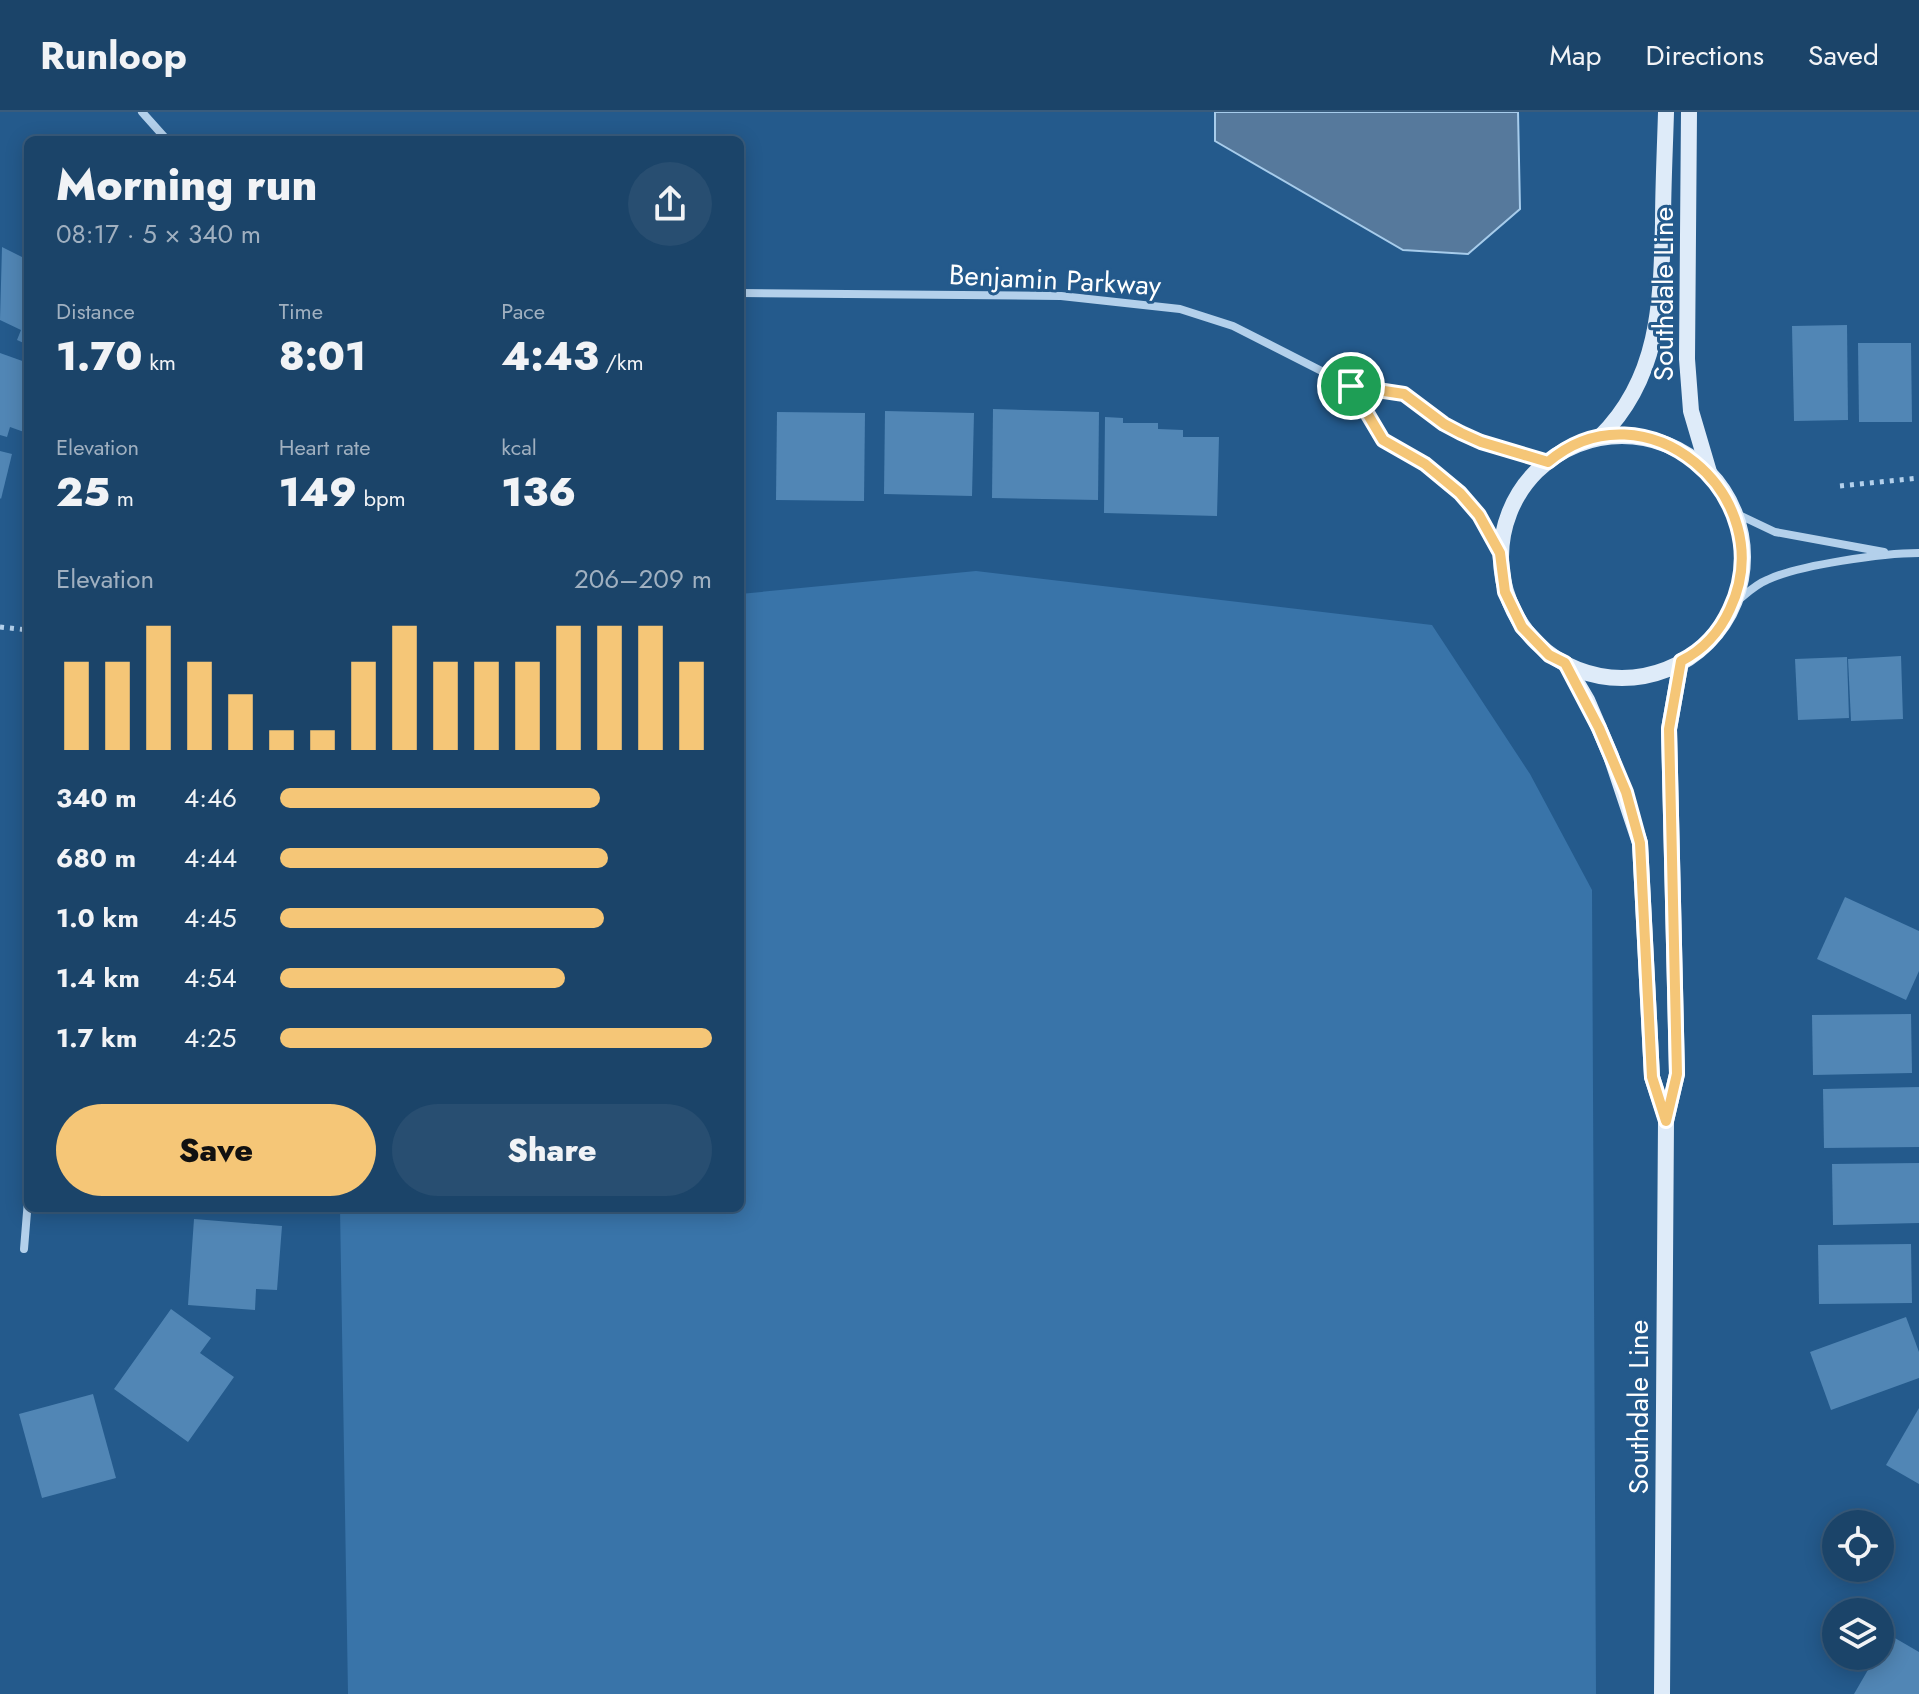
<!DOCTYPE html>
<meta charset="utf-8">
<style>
:root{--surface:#1b4469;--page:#284e71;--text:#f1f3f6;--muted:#a0b0c0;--line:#395c7d;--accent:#f5c677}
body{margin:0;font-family:Jost,sans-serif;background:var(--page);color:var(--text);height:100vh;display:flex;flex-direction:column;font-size:30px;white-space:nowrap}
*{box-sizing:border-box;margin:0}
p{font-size:26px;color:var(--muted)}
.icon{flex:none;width:44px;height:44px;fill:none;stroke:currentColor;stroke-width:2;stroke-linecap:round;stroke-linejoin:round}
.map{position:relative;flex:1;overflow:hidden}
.side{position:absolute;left:24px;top:24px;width:720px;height:1076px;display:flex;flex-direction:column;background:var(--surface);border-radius:12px;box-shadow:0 4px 20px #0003,0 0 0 2px var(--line)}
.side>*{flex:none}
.fabs{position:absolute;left:1822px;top:1398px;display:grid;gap:16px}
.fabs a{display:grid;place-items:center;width:72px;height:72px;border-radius:50%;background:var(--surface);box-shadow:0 4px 20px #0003,0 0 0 2px var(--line);font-size:40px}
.pin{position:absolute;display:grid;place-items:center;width:68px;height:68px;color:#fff;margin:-34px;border:4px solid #fff;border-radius:50%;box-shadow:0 2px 8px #0007}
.round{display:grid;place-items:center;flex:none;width:84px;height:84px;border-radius:42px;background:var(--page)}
.headline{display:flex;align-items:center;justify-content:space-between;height:136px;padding:0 32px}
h1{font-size:44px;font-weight:800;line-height:60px}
.metrics{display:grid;grid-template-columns:repeat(3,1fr);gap:12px;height:136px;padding:8px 32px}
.metrics div{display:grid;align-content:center}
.metrics b{font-size:40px;font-weight:800}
.metrics small{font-size:22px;font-weight:400}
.metrics p{font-size:22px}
.chart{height:224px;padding:16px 32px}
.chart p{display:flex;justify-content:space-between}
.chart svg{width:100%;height:144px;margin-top:8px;stroke:var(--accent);stroke-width:6}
.primary-button{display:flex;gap:16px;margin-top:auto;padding:16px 32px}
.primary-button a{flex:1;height:92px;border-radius:48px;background:var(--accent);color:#111;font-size:32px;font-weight:800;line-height:92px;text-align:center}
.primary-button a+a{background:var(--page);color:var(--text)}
ul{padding:0 32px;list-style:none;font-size:26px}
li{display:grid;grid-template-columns:128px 96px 1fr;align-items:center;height:60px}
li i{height:20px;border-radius:10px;background:var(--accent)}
header{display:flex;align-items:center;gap:48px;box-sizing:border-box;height:112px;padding:0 40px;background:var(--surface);border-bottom:2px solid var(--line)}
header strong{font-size:38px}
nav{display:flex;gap:44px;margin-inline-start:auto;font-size:28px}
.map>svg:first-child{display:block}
.green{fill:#3974a9}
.water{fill:#56799c;stroke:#a7cceb;stroke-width:2}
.building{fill:#5186b5}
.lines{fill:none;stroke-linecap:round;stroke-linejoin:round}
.path{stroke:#b3d0eb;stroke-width:5;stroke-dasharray:4 6;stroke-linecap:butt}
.street{stroke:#b3d0eb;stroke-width:8}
.secondary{stroke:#deebf9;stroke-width:16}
.route-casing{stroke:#fff;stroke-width:16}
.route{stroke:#f5c677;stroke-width:10}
.labels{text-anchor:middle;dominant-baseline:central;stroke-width:6;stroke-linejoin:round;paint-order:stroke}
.street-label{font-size:28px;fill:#fff;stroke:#245a8c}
</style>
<header>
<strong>Runloop</strong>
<nav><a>Map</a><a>Directions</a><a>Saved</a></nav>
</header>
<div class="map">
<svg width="1919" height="1582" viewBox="0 0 1919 1582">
<rect width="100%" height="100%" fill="#245a8c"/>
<path class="green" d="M976 459 1432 513 1530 662 1592 778 1596 1582H348L340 1096H740V482Z"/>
<path class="water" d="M1215 0H1518L1520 97 1468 142 1403 138 1215 29Z"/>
<g class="building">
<path d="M2 135 28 148V233L17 228 21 218 0 208Z"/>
<path d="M1847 213 1848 308 1794 309 1792 214Z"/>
<path d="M1858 231H1911L1912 310H1859Z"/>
<path d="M0 241 28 251V310L24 320 10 315 7 325 0 323Z"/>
<path d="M993 297 1099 300 1098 388 992 386Z"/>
<path d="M885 299 974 301 972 384 884 382Z"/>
<path d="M777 300 865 301 864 389 776 388Z"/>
<path d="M1105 305 1123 306V311H1158V317L1183 318V325H1219L1217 404 1104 401Z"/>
<path d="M0 339 12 342 1 387 0 386Z"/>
<path d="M1901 544 1903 607 1851 609 1848 547Z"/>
<path d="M1847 545 1849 606 1798 608 1795 547Z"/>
<path d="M1845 785 1919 819V859L1906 888 1817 847Z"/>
<path d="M1911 902 1912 961 1813 963 1812 903Z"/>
<path d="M1919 975V1035L1824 1036 1823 977Z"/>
<path d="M1919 1051V1111L1833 1113 1832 1052Z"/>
<path d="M194 1107 282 1114 277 1178 256 1177 255 1198 188 1193Z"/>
<path d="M1911 1132 1912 1191 1819 1192 1818 1133Z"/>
<path d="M171 1197 211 1226 200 1241 234 1265 188 1330 114 1277Z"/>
<path d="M1906 1205 1919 1240V1266L1831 1298 1810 1240Z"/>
<path d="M93 1282 116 1366 42 1386 19 1302Z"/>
<path d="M1919 1296V1372L1886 1353Z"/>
<path d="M1888 1522 1919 1540V1582H1854L1876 1544H1880V1537Z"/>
</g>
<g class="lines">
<g class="path">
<path d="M1840 374 1919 366"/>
<path d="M0 515 28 518"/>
</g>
<g class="street">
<path d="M142 0 167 28"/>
<path d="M740 181 1061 184 1180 197 1233 214 1351 274 1404 282 1444 312 1481 330 1548 350"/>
<path d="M1351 274 1383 328 1425 352 1460 381 1479 403 1500 441"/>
<path d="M1735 401 1775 420 1884 440"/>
<path d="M1732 493C1743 485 1754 473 1767 468 1798 453 1884 441 1919 441"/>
<path d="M24 1137 28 1088"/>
</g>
<g class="secondary">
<path d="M1689 0 1687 247 1691 299 1709 360"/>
<circle cx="1622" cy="445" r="121"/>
<path d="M1600 325C1660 266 1661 190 1663 112 1663 74 1665 37 1666 0"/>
<path d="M1566 552 1587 588 1611 644 1640 731 1652 965 1666 1007"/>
<path d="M1662 1582 1666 1009 1677 962 1669 617 1681 549"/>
</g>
</g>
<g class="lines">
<defs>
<path id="route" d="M1351 274 1404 282 1444 312 1461 321 1481 330 1548 350C1644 268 1783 384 1730 497 1720 519 1703 538 1681 549L1669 617 1677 962 1666 1009 1652 965 1640 731 1626 680 1599 616 1565 551 1549 543 1522 515 1505 480 1500 441 1479 403 1460 381 1425 352 1383 328Z"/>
</defs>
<use href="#route" class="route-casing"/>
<use href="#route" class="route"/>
</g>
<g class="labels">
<g class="street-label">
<text transform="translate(1055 168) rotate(3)">Benjamin Parkway</text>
<text transform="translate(1663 182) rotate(-90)">Southdale Line</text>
<text transform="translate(1638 1295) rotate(-90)">Southdale Line</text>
</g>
</g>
</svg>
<div class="fabs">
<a><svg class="icon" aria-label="locate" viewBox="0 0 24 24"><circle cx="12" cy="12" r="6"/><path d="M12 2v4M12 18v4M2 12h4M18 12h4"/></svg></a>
<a><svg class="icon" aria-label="layers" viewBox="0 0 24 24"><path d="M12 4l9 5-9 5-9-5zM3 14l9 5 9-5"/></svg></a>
</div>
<div class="pin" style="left:1351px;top:274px;background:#1e9e55"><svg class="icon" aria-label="arrive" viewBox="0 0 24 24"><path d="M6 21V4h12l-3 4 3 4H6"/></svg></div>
<section class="side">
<div class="headline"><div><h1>Morning run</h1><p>08:17 · 5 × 340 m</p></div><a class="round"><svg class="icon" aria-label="share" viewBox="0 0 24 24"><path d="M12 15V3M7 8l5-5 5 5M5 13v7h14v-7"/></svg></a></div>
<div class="metrics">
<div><p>Distance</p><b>1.70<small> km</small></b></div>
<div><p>Time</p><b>8:01</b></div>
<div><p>Pace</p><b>4:43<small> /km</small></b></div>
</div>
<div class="metrics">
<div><p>Elevation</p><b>25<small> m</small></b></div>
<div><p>Heart rate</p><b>149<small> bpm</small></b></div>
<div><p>kcal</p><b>136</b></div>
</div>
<div class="chart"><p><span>Elevation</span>206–209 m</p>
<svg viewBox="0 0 160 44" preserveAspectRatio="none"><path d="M5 44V17M15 44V17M25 44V6M35 44V17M45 44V27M55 44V38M65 44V38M75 44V17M85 44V6M95 44V17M105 44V17M115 44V17M125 44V6M135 44V6M145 44V6M155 44V17"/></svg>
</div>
<ul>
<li><b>340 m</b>4:46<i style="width:74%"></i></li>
<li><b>680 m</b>4:44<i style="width:76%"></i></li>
<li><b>1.0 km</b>4:45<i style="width:75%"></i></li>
<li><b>1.4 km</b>4:54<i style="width:66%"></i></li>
<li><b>1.7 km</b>4:25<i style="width:100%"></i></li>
</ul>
<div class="primary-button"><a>Save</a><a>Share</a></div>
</section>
</div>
